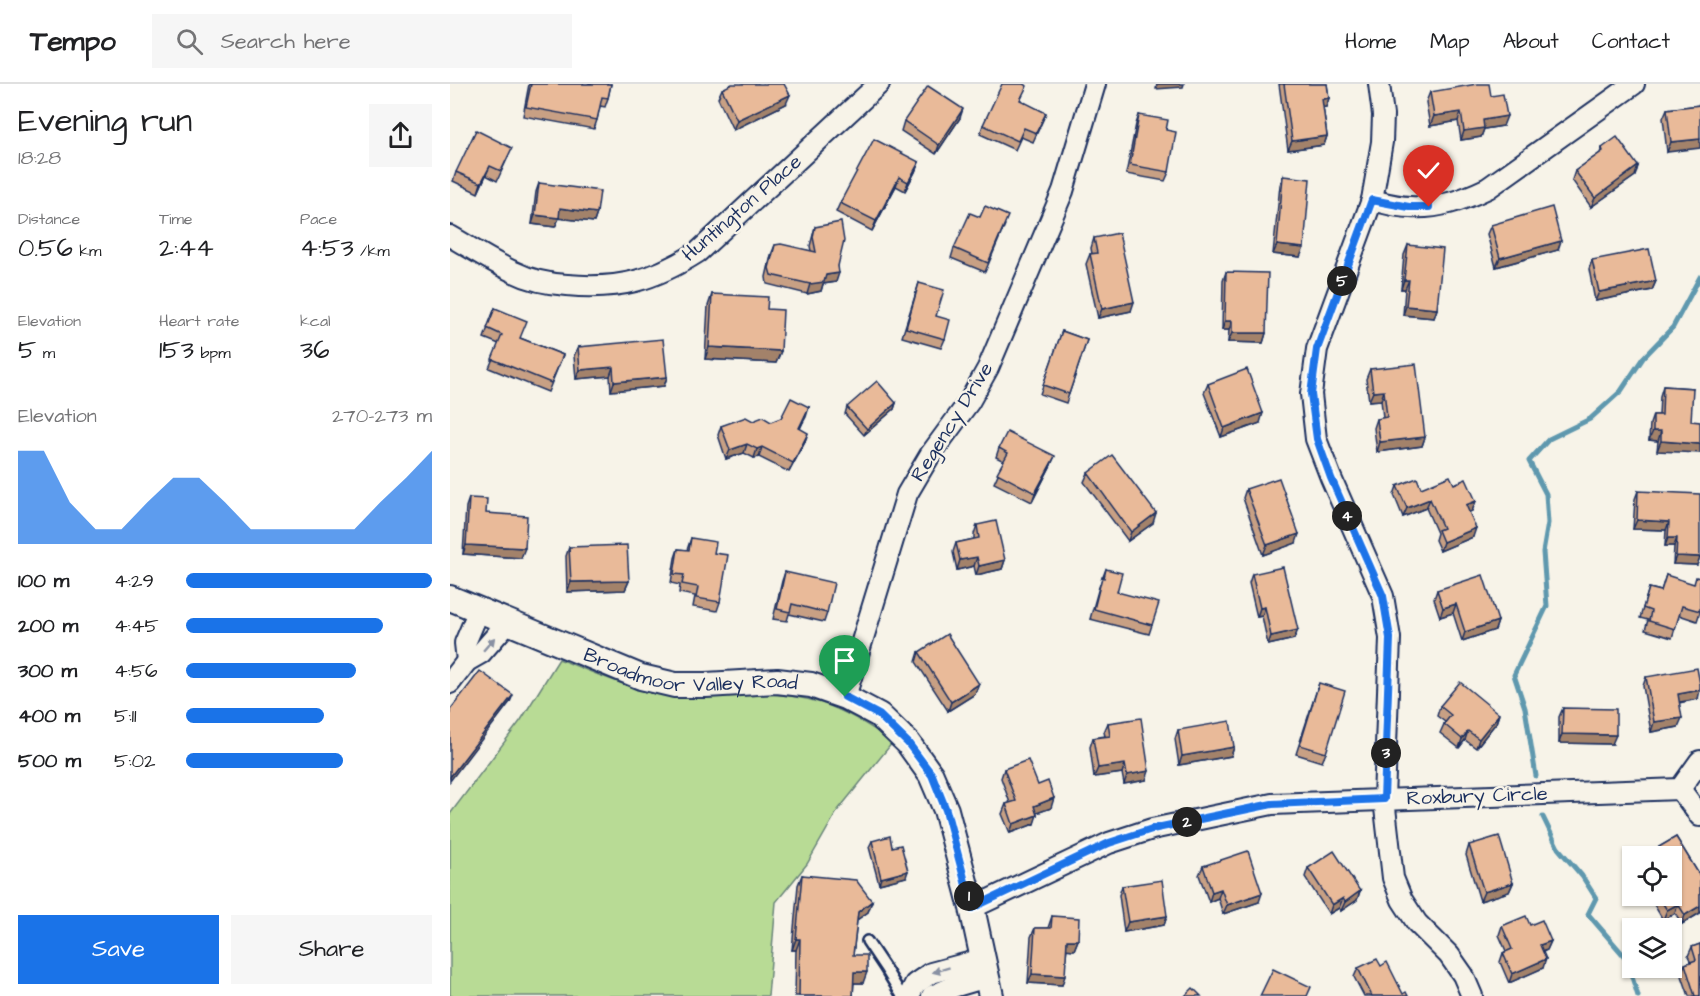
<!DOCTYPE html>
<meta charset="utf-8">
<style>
:root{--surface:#fff;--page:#f6f6f6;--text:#202124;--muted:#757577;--line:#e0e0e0;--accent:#1a73e8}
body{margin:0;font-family:"Architects Daughter",sans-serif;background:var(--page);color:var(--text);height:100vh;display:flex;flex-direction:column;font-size:22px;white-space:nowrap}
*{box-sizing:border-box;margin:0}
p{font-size:20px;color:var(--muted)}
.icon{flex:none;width:33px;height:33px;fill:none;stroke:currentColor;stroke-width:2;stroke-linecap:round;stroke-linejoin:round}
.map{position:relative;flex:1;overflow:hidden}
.side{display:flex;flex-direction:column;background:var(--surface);width:450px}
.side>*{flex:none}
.fabs{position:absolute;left:1172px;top:762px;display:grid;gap:12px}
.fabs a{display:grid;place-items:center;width:60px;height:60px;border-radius:0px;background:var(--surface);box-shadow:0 2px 4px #0004;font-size:30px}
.pin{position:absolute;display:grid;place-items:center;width:51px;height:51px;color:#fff;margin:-62px -26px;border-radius:50% 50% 50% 0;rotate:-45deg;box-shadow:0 0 6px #0007}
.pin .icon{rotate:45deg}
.km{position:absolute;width:30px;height:30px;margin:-15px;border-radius:50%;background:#222;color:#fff;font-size:16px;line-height:30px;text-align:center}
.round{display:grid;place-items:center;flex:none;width:63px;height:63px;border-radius:0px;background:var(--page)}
.overview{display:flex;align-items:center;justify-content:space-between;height:102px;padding:0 18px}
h1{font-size:33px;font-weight:600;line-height:45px}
.stats{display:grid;grid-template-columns:repeat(3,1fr);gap:9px;height:102px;padding:6px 18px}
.stats div{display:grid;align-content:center}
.stats b{font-size:26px;font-weight:600}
.stats small{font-size:16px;font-weight:400}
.stats p{font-size:16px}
.chart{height:168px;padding:12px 18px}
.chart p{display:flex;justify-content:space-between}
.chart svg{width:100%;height:108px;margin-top:6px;fill:var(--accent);opacity:.7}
.cta{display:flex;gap:12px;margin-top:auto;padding:12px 18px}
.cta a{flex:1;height:69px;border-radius:0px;background:var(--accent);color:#fff;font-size:24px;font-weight:600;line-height:69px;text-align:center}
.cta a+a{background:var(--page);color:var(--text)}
ul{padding:0 18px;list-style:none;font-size:20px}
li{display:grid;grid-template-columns:96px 72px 1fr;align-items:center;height:45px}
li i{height:15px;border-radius:8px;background:var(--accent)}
header{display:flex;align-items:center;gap:36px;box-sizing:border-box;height:84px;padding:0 30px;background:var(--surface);border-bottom:2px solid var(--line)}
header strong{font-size:28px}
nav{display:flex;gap:33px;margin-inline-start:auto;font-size:21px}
.search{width:420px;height:54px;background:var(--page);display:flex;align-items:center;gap:15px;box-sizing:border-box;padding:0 21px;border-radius:0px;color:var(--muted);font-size:22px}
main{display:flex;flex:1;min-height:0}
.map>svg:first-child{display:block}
.green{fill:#b8db95;stroke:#6a857a;stroke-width:1.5}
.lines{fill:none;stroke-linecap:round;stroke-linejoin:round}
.stream{stroke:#5f98ae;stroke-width:5}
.service-casing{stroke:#1b2f5e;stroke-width:14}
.minor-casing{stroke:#1b2f5e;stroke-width:24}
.tertiary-casing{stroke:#1b2f5e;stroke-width:28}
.service{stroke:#f7f3e8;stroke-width:9}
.minor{stroke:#f7f3e8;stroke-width:20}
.tertiary{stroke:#f7f3e8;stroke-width:24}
.wall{fill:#c8a084;stroke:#1b2f5e;stroke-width:1.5}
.shaded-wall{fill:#a3826b;stroke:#1b2f5e;stroke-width:1.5}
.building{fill:#e9ba99;stroke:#1b2f5e;stroke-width:1.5}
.oneway{fill:#8991a3}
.route-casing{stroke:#fff;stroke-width:12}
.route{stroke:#1a73e8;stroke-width:8}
.labels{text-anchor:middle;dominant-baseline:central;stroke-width:5;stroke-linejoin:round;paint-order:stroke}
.street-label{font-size:20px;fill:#1b2f5e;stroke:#f7f3e8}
</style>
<header>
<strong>Tempo</strong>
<div class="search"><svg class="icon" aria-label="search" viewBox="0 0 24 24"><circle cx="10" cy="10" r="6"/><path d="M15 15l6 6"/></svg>Search here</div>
<nav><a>Home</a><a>Map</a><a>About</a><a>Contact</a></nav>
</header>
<main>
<section class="side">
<div class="overview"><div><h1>Evening run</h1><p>18:28</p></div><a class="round"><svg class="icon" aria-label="share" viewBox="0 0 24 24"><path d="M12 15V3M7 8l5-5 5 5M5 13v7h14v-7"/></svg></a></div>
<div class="stats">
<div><p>Distance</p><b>0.56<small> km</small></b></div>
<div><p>Time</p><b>2:44</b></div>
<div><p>Pace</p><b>4:53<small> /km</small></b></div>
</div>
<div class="stats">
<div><p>Elevation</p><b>5<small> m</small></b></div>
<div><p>Heart rate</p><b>153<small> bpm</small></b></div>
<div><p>kcal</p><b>36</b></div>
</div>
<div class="chart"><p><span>Elevation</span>270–273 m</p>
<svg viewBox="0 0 160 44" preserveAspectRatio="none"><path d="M0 44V6L10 6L20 27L30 38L40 38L50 27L60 17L70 17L80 27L90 38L100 38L110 38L120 38L130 38L140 27L150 17L160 6V44z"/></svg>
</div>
<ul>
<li><b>100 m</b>4:29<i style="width:100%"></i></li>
<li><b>200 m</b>4:45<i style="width:80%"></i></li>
<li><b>300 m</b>4:56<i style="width:69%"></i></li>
<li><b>400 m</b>5:11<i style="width:56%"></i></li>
<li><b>500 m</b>5:02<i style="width:64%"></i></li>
</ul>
<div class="cta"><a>Save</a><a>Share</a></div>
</section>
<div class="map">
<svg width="1250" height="912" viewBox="0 0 1250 912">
<rect width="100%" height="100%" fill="#f7f3e8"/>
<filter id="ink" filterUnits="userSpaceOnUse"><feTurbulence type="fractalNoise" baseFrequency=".0167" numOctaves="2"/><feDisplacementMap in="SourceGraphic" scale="12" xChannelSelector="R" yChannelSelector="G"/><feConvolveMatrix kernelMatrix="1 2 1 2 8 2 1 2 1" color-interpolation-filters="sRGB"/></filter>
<g filter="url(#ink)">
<path class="green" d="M109 575C146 590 182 606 222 612 240 615 271 611 290 610 355 607 391 621 443 658L388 726 357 780 326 818 318 912H0V730L71 636Z"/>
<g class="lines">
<g class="stream">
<path d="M1086 692 1075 624 1064 591 1097 522 1093 468 1098 439 1096 410 1079 377 1099 355 1140 335 1171 307 1193 274 1223 243 1250 193"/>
<path d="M1093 733 1108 764 1132 792 1146 814 1138 830 1176 874 1188 912"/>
</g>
<defs>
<path id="service" d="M417 857 435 884 452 912"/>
<g id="minor">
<path d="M929 0 933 31 932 58 922 116 867 265 861 310 866 355 881 394 933 512 940 554 934 715 943 794 952 816 967 839 999 871 1013 891 1022 912"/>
<path d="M922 116C934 119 947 123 960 123 988 125 1013 116 1038 104L1184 0"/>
<path d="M0 152C21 164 42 178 64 188 80 196 100 200 117 201 170 206 204 196 248 168L429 0"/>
<path d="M17 577 15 559 29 526"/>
<path d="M0 599 17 577 31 569 58 538"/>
<path d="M395 613 457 410 480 371 519 318 538 284 613 107 645 0"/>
<path d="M1230 705 1250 732"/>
<path d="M522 824 659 759 702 745 822 720 1230 705 1250 677"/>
<path d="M459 912 465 900 481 889 533 875"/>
<path d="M482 912 503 903 537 893"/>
</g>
<g id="tertiary">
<path id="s1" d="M0 514 191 593 225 601H256L327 597 361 601 395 613 429 631 458 659 481 691 496 726 522 824 541 912"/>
</g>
</defs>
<use href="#service" class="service-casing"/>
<use href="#minor" class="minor-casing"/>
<use href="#tertiary" class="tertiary-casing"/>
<use href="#service" class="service"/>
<use href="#minor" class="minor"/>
<use href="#tertiary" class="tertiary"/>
</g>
<g class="wall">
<path d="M79 0H161L158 14 155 23 150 22 147 36 144 45 73 32Z"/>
<path d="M829 0H877L879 14 876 23H873L877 52 874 61 838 66Z"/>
<path d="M272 5 336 20 283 46 268 14Z"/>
<path d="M980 8 1041 12 1053 42 1034 45 1031 53 1011 56 1008 37 980 42 976 18Z"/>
<path d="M573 11 570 17 596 29 583 58 571 53 565 66 530 50 533 41Z"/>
<path d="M1250 21 1217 68 1213 34 1217 25Z"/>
<path d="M689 31 716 46 719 88 715 97 676 90 686 40Z"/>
<path d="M510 34 486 70 451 47 454 37Z"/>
<path d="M1152 64 1188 82 1185 92 1141 123 1122 96 1125 87 1150 69Z"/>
<path d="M58 73 47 97 36 91 28 109 3 97 6 88Z"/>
<path d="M469 78 465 88 455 107 446 102 422 147 386 128 390 119Z"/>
<path d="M833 92 850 173 823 170 830 101Z"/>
<path d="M89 99 147 129 144 138 109 134 105 143 82 140 86 108Z"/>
<path d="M530 133 555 141 535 188 501 174 504 164Z"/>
<path d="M1041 141 1108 166 1046 183 1037 150Z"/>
<path d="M365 143 388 182 386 198 373 200 371 207 357 210 317 200 316 193 321 171 325 161 361 167 360 162Z"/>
<path d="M644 154 681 227 648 234 636 180 640 170H642L641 164Z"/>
<path d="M958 161 987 225 984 234 953 231 955 205H951L954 171Z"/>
<path d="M1142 176 1206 197 1202 206 1145 217 1139 185Z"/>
<path d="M776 188 816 249 813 259 778 258 779 246H772L773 197Z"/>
<path d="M469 199 486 232 495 255 491 264 452 253Z"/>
<path d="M262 210 317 225 331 267 326 279 255 275 258 222Z"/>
<path d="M45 224 70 254 113 271 98 308 39 284 49 260 34 254Z"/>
<path d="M612 247 637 256 616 319 590 310Z"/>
<path d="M128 263 217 293 214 302 161 307 160 292 126 295 124 272Z"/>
<path d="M920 285 975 353 972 362 927 368 924 344 927 335 933 334 931 316 919 317 916 295Z"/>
<path d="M758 300 810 339 771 353 754 309Z"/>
<path d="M1213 302 1243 304 1207 367 1208 357 1199 356 1200 340 1203 331H1209L1210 312Z"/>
<path d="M446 319 444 325 414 351 395 330 397 323Z"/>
<path d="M359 323 350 345 355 358 339 388 309 373 304 374 294 369 276 375 268 351 271 342 303 337 321 338Z"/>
<path d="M549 364 601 381 582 418 544 399 554 377 546 373Z"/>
<path d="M638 389 703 439 678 457 634 398Z"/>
<path d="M1004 400 1026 417 1022 427 1019 428 1023 453 990 467 985 456 987 449 976 424 953 433 944 411 947 402 971 404Z"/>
<path d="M796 405 846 459 813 471 793 414Z"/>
<path d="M1188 407 1250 473 1247 481 1223 480 1224 462H1215L1216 446 1183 445 1185 415Z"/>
<path d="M19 414 71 474 13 470 16 423Z"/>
<path d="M527 441 555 476 552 485 526 491 524 482 507 486 503 468 506 459 524 455V450Z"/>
<path d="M241 454 264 469 270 518 267 527 243 523 245 512 229 509 230 501 221 499 225 474 228 465 237 466Z"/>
<path d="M119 463 179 497 175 506 117 508 116 472Z"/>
<path d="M656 485 667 508 702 541 699 550 640 535 649 503Z"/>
<path d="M335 488 377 529 374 538 339 530 337 537 323 535 332 497Z"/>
<path d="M802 490 844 555 818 561 812 532 807 533 799 499Z"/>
<path d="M1216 491 1250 528 1247 537 1229 531 1222 554 1195 546 1198 536 1190 534 1199 504 1211 507Z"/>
<path d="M987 506 1048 537 1045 546 1012 557 1003 529 990 533 984 515Z"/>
<path d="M469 568 525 610 498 627 466 578Z"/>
<path d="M1196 593 1248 615 1229 619 1228 643 1201 648 1193 602Z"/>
<path d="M869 599 876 669 872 678 846 670Z"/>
<path d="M990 622 1049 630 1046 639 1026 664 1015 656 1009 664 990 649 995 638 987 632Z"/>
<path d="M1113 624 1162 660 1109 659V633Z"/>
<path d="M658 639 696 696 674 700 672 689 644 693 640 663 643 654 655 652 654 648Z"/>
<path d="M728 646 784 663 781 672 729 681 725 655Z"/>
<path d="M554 685 588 701 601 724 586 729 584 740 560 749 552 730 556 720 560 719 551 694Z"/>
<path d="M1226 753 1250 792V829L1232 840 1225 829 1213 836 1199 812H1221V772H1196L1197 770Z"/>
<path d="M422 757 456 793 429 800 419 763Z"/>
<path d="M1019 761 1063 799 1059 808 1030 817 1016 771Z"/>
<path d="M753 782 809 818 773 830 768 814 759 818 749 791Z"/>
<path d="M858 784 910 807 907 816 891 827 889 824 879 830 855 793Z"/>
<path d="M352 791 422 817 418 828 407 836 403 871 413 899H404L403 912H345L346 866H342L348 801Z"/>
<path d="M672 802 717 832 714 841 674 848 669 811Z"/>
<path d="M602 832 628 856 624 866 617 865 612 901 578 899 581 853 585 844H598Z"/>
<path d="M1080 841 1101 857 1097 866 1093 868V884L1059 899 1050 878 1053 869 1056 867 1049 851 1052 842Z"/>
<path d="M1250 860V912H1239L1231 889 1235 880 1241 878 1238 872 1242 863Z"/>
<path d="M931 882 953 910 958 912H914L904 893 908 884Z"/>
</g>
<g class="shaded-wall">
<path d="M707 0H734L733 3 706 5Z"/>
<path d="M340 11 336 20 283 46 287 36Z"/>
<path d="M879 14 876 23 868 24 872 15Z"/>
<path d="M513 25 510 34 486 70 489 61Z"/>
<path d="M1011 28 1008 37 980 42 984 32Z"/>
<path d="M1057 32 1053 42 1034 45 1031 53 1011 56 1014 47 1033 36Z"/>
<path d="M877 52 874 61 838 66 842 57Z"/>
<path d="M1250 55V64L1217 68 1221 58Z"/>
<path d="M469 78 465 88 455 107 458 98Z"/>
<path d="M40 82 28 109 31 99Z"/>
<path d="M1188 82 1185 92 1141 123 1145 114Z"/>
<path d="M449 93 446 102 422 147 426 137Z"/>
<path d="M110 124 147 129 144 138 106 134Z"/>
<path d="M85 131 109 134 105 143 82 140Z"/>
<path d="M1111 157 1108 166 1046 183 1050 174Z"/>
<path d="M827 161 854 164 850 173 823 170Z"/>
<path d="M389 189 386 198 373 200 371 207 357 210 360 200 376 191Z"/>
<path d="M954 196H959L955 205H951Z"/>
<path d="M1206 197 1202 206 1145 217 1149 208Z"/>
<path d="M684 218 681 227 648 234 652 225Z"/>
<path d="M956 222 987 225 984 234 953 231Z"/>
<path d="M775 237H782L779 246H772Z"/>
<path d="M782 249H816L813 259 778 258Z"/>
<path d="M259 263 331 267 326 279 255 275Z"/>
<path d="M163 283 160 292 126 295 130 286Z"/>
<path d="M217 293 214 302 161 307 164 298Z"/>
<path d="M934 307 931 316 919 317 923 308Z"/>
<path d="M446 319 444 325 414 351 417 345Z"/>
<path d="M359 323 356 333 345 353 349 344Z"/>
<path d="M813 329 810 339 771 353 774 344Z"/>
<path d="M1203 347H1211L1208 357 1199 356Z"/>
<path d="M358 349 355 358 339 388 343 379Z"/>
<path d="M975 353 972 362 927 368 930 358Z"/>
<path d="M1211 357 1250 360V369L1207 367Z"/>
<path d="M297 360 294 369 276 375 280 366Z"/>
<path d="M312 363 309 373 304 374 307 365Z"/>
<path d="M605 372 601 381 582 418 585 409Z"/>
<path d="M980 415 976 424 953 433 957 424Z"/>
<path d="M1026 417 1022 427 1013 431 1016 421Z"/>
<path d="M706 429 703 439 678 457 681 448Z"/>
<path d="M1187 436 1219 438 1216 446 1183 445Z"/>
<path d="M1026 444 1023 453 990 467 993 458Z"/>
<path d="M849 450 846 459 813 471 817 461Z"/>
<path d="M1218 454H1227L1224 462H1215Z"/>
<path d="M16 461 75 464 71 474 13 470Z"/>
<path d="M1226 472 1250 473 1247 481 1223 480Z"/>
<path d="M527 473 524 482 507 486 510 476Z"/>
<path d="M555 476 552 485 526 491 529 482Z"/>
<path d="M179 497 175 506 117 508 121 498Z"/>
<path d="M1006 520 1003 529 990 533 993 524Z"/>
<path d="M815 523 812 532 807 533 810 524Z"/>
<path d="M1048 537 1045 546 1012 557 1015 548Z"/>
<path d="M848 546 844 555 818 561 821 552Z"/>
<path d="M529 600 525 610 498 627 501 618Z"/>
<path d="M1250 606 1248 615 1224 619 1228 610Z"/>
<path d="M63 611 60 618 0 697V693Z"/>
<path d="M1049 630 1046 639 1026 664 1029 655Z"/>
<path d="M1232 634 1228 643 1201 648 1204 638Z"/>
<path d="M1018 647 1015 656 1009 664 1012 655Z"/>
<path d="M1112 650 1166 651 1162 660 1109 659Z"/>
<path d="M784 663 781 672 729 681 732 672Z"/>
<path d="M675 680 672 689 644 693 648 684Z"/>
<path d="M699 687 696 696 674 700 677 691Z"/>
<path d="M604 714 601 724 581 731 584 722Z"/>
<path d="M587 731 584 740 560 749 563 740Z"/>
<path d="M458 787 456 793 429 800 431 794Z"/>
<path d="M1063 799 1059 808 1030 817 1034 808Z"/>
<path d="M771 805 768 814 759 818 762 808Z"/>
<path d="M910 807 907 816 891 827 895 818Z"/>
<path d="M812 809 809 818 773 830 777 821Z"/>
<path d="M893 814 889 824 879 830 882 821Z"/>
<path d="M422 817 418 828 404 838 408 828Z"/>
<path d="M1228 820 1225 829 1213 836 1217 826Z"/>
<path d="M1250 822V829L1232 840 1235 831Z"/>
<path d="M717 832 714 841 674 848 678 838Z"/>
<path d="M346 855H350L346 866H342Z"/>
<path d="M617 856H628L624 866 614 865Z"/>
<path d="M1101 857 1097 866 1086 870 1090 861Z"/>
<path d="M1096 875 1093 884 1059 899 1062 890Z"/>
<path d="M404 888H417L413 899H400Z"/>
<path d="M582 890 615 892 612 901 578 899Z"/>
</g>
<g class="building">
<path d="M81 0H161L158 14 152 13 147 36 76 23Z"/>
<path d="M282 0H334L340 11 287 36 272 5Z"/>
<path d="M552 0H573L577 2 570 16 596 29 586 49 574 44 568 57 533 41Z"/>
<path d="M834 0H877L879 14 872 15 877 52 842 57Z"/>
<path d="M1027 0H1039L1041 12 1053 10 1057 32 1033 36 1034 44 1014 47 1011 28 984 32 980 8Z"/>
<path d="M478 2 513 25 489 61 454 37Z"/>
<path d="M1250 21V55L1221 58 1217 25Z"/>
<path d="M689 31 718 36 716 46 726 48 719 88 680 81Z"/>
<path d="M26 46 62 64 51 87 40 82 31 99 6 88Z"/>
<path d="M1167 53 1188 82 1145 114 1125 87 1153 67 1152 64Z"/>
<path d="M424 55 469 78 458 98 449 93 426 137 390 119Z"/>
<path d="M833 92 860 95 854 164 827 161Z"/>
<path d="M89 99 150 107 147 129 110 124 109 134 85 131Z"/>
<path d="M535 122 558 132 538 179 504 164 520 129 530 133Z"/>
<path d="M1102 123 1111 157 1050 174 1041 141Z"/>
<path d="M391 138 394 157 388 182 389 189 376 191 374 198 360 200 321 191 319 184 325 161 331 160 366 168 363 153 365 143Z"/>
<path d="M669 149 684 218 652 225 640 170 647 169 644 154Z"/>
<path d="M958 161 993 165 987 225 956 222 959 196H954Z"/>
<path d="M1199 165 1206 197 1149 208 1142 176Z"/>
<path d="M776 188 818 189 816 249H782V237H775Z"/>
<path d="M469 199 494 206 486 232 500 236 495 255 456 244Z"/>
<path d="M262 210 318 213 317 225 333 226 331 267 259 263Z"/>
<path d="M45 224 77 237 70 254 113 271 101 299 42 275 52 251 37 244Z"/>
<path d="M612 247 637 256 619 310 593 301Z"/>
<path d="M213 255 217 293 164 298 163 283 130 286 128 263Z"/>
<path d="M966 280 975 353 930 358 927 335 937 333 934 307 923 308 920 285Z"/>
<path d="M797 285 813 329 774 344 758 300Z"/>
<path d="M427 297 446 319 417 345 397 323Z"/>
<path d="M1213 302 1243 304 1241 337 1250 338V360L1211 357V347H1203V331H1212Z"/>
<path d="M341 314 359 323 349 344 358 349 343 379 312 363 307 365 297 360 280 366 271 342 296 333 303 337 313 333 321 338 331 334Z"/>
<path d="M557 348 605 372 585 409 547 389 558 369 549 364Z"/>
<path d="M662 371 706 429 681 448 638 389Z"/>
<path d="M1000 392 1004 400 1016 395 1026 417 1016 421 1026 444 993 458 988 446 993 444 980 415 957 424 947 402 967 394 971 404Z"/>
<path d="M829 394 849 450 817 461 796 405Z"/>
<path d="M1188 407 1250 410V473L1226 472 1227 454H1218L1219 438 1187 436Z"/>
<path d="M19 414 37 415 36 429 77 432 75 464 16 461Z"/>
<path d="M546 437 555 476 529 482 527 473 510 476 506 459 529 454 527 441Z"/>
<path d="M241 454 266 458 264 469 278 471 270 518 246 514 248 503 232 500 234 491 224 490 228 465 239 466Z"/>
<path d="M177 461 179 497 121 498 119 463Z"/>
<path d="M833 483 848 546 821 552 815 523 810 524 802 490Z"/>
<path d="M656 485 672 489 667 508 709 519 702 541 644 525 652 493 654 494Z"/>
<path d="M335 488 384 499 377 529 342 520 340 528 327 525Z"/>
<path d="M1033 491 1048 537 1015 548 1006 520 993 524 987 506Z"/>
<path d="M1216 491 1244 500 1246 493 1250 494V527L1232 522 1225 545 1199 537 1201 527 1193 524 1199 504 1211 507Z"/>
<path d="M497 550 529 600 501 618 469 568Z"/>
<path d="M1247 584 1250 600V606L1228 610 1232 634 1204 638 1196 593Z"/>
<path d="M30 587 63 611 0 693V626Z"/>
<path d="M1010 598 1049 630 1029 655 1018 647 1012 655 994 640 1001 631 990 622Z"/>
<path d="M869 599 895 607 876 669 850 661Z"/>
<path d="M1113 624 1166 625V651L1112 650Z"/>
<path d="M691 634 699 687 677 691 675 680 648 684 643 654 660 652 658 639Z"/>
<path d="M780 637 784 663 732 672 728 646Z"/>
<path d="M578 676 588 701 598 697 604 714 584 722 587 731 563 740 556 720 566 717 554 685Z"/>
<path d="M440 752 442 763 451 761 458 787 431 794 422 757Z"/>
<path d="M1049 752 1063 799 1034 808 1019 761Z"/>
<path d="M1226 753 1250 792V822L1235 831 1228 820 1217 826 1208 812H1221V772H1198L1197 770Z"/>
<path d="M798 767 812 809 777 821 771 805 762 808 753 782Z"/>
<path d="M884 767 910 807 895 818 893 814 882 821 858 784Z"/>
<path d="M352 791 406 796 422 817 408 828 403 871H417V888H404L403 912H349L350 855H346Z"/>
<path d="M712 796 717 832 678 838 672 802Z"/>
<path d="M602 832 629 834 628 856H617L615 892 582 890 585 844H601Z"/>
<path d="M1076 832 1080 841 1092 836 1101 857 1090 861 1096 875 1062 890 1053 869 1062 865 1052 842Z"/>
<path d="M1250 860V912H1245L1235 880 1246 876 1242 863Z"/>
<path d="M927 875 931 882 937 878 953 910 956 908 958 912H922L908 884Z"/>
<path d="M823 885 861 903 857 912H810Z"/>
<path d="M743 904 751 912H735Z"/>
</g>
<defs><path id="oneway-solid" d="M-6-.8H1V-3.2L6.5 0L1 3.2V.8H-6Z" transform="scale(1.5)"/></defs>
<g class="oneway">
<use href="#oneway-solid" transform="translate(39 560) rotate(-49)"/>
<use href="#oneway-solid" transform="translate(491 886) rotate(163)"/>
</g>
</g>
<g class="lines" filter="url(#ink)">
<defs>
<path id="route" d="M395 613 429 631 458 659 482 691 496 726 522 824 659 759 702 745 822 720 934 715 940 554 933 512 881 394 872 369 867 355 861 310 867 265 922 116 959 123H979"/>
</defs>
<use href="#route" class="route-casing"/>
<use href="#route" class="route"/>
</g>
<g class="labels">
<g class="street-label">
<text transform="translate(292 124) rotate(-41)">Huntington Place</text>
<text transform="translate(502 338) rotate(-58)">Regency Drive</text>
<text stroke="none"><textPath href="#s1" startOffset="255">Broadmoor Valley Road</textPath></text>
<text transform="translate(1027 712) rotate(-2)">Roxbury Circle</text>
</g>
</g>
</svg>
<div class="fabs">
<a><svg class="icon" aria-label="locate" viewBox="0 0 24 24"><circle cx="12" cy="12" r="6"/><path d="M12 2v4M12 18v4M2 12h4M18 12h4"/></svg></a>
<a><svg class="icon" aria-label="layers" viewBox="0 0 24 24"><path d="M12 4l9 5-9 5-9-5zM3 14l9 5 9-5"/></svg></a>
</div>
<div class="pin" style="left:395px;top:613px;background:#1e9e55"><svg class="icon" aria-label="arrive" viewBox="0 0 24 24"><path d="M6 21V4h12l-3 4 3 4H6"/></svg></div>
<div class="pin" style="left:979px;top:123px;background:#d93025"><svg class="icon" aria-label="check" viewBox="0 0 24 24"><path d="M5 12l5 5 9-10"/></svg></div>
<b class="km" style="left:519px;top:812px">1</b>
<b class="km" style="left:737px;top:738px">2</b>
<b class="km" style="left:936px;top:669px">3</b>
<b class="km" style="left:897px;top:432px">4</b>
<b class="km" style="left:892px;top:197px">5</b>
</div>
</main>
